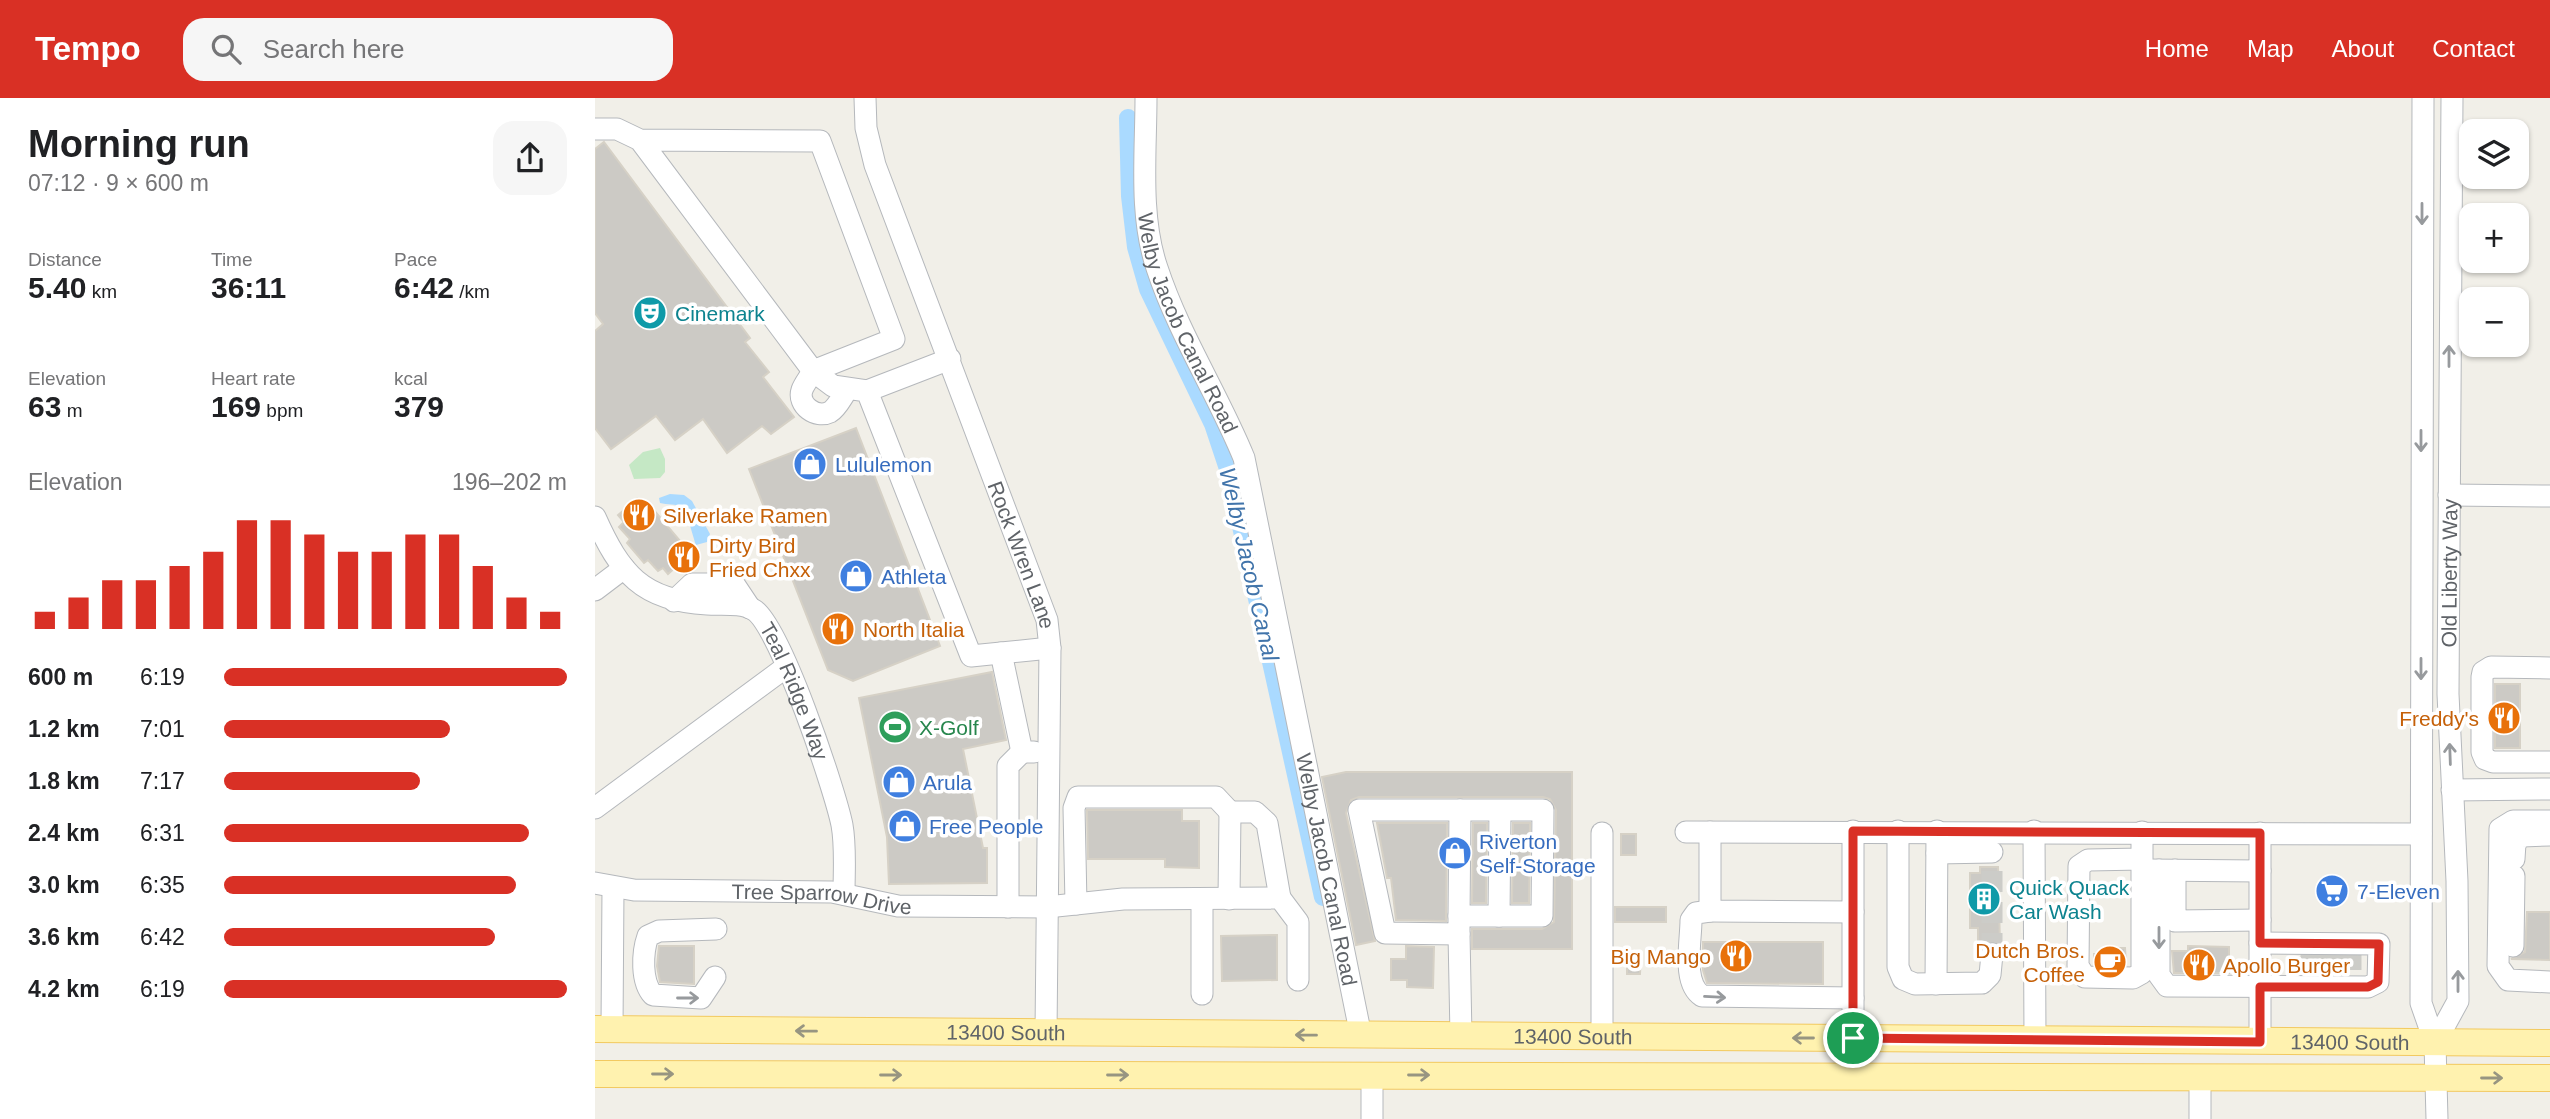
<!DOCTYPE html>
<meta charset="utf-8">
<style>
:root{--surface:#fff;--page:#f6f6f6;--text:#202124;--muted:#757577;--accent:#d93025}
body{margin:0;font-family:Arial,sans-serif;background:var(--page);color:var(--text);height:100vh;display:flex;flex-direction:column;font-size:26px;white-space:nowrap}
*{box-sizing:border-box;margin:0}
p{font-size:23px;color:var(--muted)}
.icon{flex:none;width:38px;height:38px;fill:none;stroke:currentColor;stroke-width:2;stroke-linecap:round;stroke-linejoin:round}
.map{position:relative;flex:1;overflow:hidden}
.panel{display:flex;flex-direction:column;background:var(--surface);width:595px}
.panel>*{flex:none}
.buttons{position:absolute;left:1864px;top:21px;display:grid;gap:14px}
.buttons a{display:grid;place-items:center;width:70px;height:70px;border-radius:14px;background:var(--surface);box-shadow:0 2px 5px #0004;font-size:35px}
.pin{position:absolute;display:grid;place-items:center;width:60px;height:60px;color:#fff;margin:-30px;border:4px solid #fff;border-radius:50%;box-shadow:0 2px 7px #0007}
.round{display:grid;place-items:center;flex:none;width:74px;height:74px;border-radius:21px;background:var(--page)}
.overview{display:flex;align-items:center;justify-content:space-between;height:119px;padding:0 28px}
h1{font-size:38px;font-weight:600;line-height:52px}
.metrics{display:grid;grid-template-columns:repeat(3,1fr);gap:10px;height:119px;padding:7px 28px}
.metrics div{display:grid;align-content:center}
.metrics b{font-size:30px;font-weight:600}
.metrics small{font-size:19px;font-weight:400}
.metrics p{font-size:19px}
.chart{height:196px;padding:14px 28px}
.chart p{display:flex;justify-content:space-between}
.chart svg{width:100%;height:126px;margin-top:7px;stroke:var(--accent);stroke-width:6}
ul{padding:0 28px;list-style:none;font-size:23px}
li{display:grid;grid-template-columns:112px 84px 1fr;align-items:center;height:52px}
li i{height:18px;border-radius:9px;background:var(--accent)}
header{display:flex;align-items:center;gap:42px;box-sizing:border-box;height:98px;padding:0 35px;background:var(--accent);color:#fff}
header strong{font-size:33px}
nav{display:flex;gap:38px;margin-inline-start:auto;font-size:24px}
.search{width:490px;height:63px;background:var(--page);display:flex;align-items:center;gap:18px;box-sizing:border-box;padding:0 24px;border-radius:21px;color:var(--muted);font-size:26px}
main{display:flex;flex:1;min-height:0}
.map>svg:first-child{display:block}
.green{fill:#c5e8c5}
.water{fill:#aadaff}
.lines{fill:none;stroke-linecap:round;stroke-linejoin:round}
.canal{stroke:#aadaff;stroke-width:18}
.building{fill:#cccac5;stroke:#d6d1c6;stroke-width:2}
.minor-tunnel{stroke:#ccccc8;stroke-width:21;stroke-dasharray:21 10;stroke-linecap:butt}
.minor-casing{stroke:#b5b8bc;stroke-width:23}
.major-casing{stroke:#f2c960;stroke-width:28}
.minor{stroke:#fff;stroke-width:21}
.major{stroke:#fff2af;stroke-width:26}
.oneway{stroke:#979a9d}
.oneway2{stroke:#979581}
.route-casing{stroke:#fff;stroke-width:14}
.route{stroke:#d93025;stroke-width:9}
.labels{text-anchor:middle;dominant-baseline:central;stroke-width:7;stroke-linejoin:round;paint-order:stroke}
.culture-label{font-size:21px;fill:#0d838f;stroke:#fff;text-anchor:start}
.street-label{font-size:21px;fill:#5f6368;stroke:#fff}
.shop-label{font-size:21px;fill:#366cbe;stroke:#fff;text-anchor:start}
.food-label{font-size:21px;fill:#c56008;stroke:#fff;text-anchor:start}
.leisure-label{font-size:21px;fill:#27864d;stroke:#fff;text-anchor:start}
.water-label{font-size:23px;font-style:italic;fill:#4174aa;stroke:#fff}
</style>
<header>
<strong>Tempo</strong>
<div class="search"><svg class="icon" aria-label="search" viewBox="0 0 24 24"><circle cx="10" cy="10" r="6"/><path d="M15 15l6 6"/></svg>Search here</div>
<nav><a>Home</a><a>Map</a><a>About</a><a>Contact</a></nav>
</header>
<main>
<section class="panel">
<div class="overview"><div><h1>Morning run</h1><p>07:12 · 9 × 600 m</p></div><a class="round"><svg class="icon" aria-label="share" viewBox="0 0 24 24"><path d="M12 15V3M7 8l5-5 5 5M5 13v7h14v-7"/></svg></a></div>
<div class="metrics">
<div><p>Distance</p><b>5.40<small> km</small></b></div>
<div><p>Time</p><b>36:11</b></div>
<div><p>Pace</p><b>6:42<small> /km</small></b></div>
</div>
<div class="metrics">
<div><p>Elevation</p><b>63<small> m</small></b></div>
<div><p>Heart rate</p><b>169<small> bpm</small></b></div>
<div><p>kcal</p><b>379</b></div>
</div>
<div class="chart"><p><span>Elevation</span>196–202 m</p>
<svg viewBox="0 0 160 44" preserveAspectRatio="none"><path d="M5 44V38M15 44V33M25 44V27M35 44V27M45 44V22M55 44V17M65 44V6M75 44V6M85 44V11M95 44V17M105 44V17M115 44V11M125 44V11M135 44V22M145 44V33M155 44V38"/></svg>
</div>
<ul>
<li><b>600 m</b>6:19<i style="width:100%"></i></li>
<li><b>1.2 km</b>7:01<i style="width:66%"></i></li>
<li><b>1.8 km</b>7:17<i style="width:57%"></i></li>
<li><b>2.4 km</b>6:31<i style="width:89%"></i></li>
<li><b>3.0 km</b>6:35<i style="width:85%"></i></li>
<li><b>3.6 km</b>6:42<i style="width:79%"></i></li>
<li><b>4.2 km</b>6:19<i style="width:100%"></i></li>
</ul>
</section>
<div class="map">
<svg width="1955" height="1021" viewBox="0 0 1955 1021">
<rect width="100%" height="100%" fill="#f1efe8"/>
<path class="green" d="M65 350 70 361V374L65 380 39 381 34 367 48 354Z"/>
<path class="water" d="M75 396 89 397 97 403 115 436 112 444 101 447C98 439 92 413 87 410 81 405 72 407 65 405L64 400Z"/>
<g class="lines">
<path class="canal" d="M533 20 535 98 541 149 553 191 618 326 634 374 728 799"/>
</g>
<g class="building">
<path d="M9 44 155 240 150 244 174 274 168 279 199 319 176 336 167 328 132 355 108 321 80 342 61 318 16 351 0 330V233L8 226 0 215V51Z"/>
<path d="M261 330 345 548 258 583 233 572 154 371Z"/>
<path d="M42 401 54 415 58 411 86 444 82 447 92 459 73 476 68 470 63 473 53 462 49 465 32 445 35 441 24 429 29 424 23 417Z"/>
<path d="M397 574 411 642 368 651 388 750H392V785L294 786 292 739 264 600Z"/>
<rect x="1900" y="586" width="25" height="64"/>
<path d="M751 674H977V851H877V831H947L959 824 961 712 955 701 948 699H764L756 702 751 715 780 843 761 847 727 679Z"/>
<path d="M492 712H587V723H604V770L570 769V761H493Z"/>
<path d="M782 725H852L851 823 801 822 796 780H792Z"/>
<path d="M878 725H892L891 805H877Z"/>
<path d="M918 725H935L934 805H917Z"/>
<rect x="1026" y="736" width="15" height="21"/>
<path d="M1385 769H1403L1405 846 1392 844 1383 856V830H1375V775H1385Z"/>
<rect x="1020" y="809" width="51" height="15"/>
<path d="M1932 814H1955V862L1916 861 1930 854Z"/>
<path d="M682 837V882L627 883 626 838Z"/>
<path d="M1108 844H1228V886L1112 885 1108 872Z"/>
<path d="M64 848H99V886L65 884 62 868Z"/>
<path d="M811 848 839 849 838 890 812 889V882H796V861H811Z"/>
<path d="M1593 848 1634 849V875H1579L1577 853H1593Z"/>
<path d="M1509 850H1530L1531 867 1499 866V856H1509Z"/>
<path d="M1032 854H1046L1045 876H1032Z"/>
</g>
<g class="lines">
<g class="minor-tunnel">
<path d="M1716 853V872"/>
<path d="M1736 854V874"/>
<path d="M1756 854V872"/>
<path d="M1397 856V769"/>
</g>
<defs>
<g id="minor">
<path id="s1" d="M270 0 271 30 280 67 452 522 455 550 451 935"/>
<path id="s2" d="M551 0C551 56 544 117 562 170 584 237 623 296 649 360L766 938"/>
<path d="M1828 0 1826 905 1840 945 1842 1021"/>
<path d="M0 31H22L45 42 225 43 299 241 218 273 45 42"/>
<path d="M252 292C247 299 242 310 235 314 221 321 202 307 207 292 209 286 215 279 218 273L238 288 272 293 376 558 455 550"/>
<path d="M272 293 355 261"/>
<path d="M1854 397 1955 398"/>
<path id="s3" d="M0 419C25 475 47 503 112 506 127 507 146 504 159 512 185 528 240 692 247 727 251 749 249 773 249 796"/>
<path d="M0 492 29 470"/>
<path d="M79 503 97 486H139L155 510"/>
<path d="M406 555 427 654H439"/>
<path d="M1955 570 1896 569 1888 574 1887 579V654L1890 661 1898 664H1955"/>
<path d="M1857 692 1955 691"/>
<path d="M0 710 191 569"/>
<path d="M865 712 864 818H904"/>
<path d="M1955 723H1918L1905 731 1903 868 1913 882 1955 884"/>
<path d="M1303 733V869L1308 881 1320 886 1387 885 1395 877 1397 856"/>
<path d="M1439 733 1440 942"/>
<path d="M1091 734 1826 736"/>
<path d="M1115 734V813L1258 814V733"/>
<path d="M1342 755 1397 754"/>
<path d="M1547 761 1493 762 1484 768 1483 868 1490 879 1538 880 1547 875V734"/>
<path d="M1919 761 1920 745 1927 738 1955 737"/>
<path d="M1552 772 1665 773V735"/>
<path d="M1564 772V877L1572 888 1773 889 1783 884 1784 846 1665 845"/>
<path d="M1580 772V823L1665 822"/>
<path d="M1665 773V944"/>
<path id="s4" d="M0 785 39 792 237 794 303 808 452 809 528 801 685 800 703 824V882"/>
<path d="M634 801 635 714H660L672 725 685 800"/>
<path d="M481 806 479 710 483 699H621L635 714"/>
<path d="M413 809V668L427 654"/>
<path d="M1115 813 1101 815 1096 822C1096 844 1087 885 1107 898L1258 900"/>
<path d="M864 818V836L790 835 764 712C825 712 887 712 948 712L947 818H904L905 712"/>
<path d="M864 836 866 938"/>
<path d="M1918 848 1919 778"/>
<path d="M120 879 106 900 58 897C46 884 47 855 53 838L64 833 121 831"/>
<path d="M1341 886 1342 733"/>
<path d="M607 896V801"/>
<path d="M17 931 18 790"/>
<path d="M1007 938V735"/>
<path d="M1258 940V814"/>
<path id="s5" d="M1840 945 1863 903 1862 783 1853 596 1857 0"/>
<path d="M777 977V1021"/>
<path d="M1605 979V1021"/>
</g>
<g id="major">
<path id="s6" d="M0 931 1955 945"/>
<path d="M0 976 1955 980"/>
</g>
</defs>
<use href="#minor" class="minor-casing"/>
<use href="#major" class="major-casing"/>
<use href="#minor" class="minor"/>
<use href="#major" class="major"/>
</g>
<defs><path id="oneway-shaft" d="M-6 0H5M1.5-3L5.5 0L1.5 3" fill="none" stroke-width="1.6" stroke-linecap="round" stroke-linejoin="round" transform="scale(1.75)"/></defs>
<g class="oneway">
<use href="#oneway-shaft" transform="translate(1827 116) rotate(90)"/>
<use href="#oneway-shaft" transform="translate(1854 258) rotate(-90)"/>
<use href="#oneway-shaft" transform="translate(1826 343) rotate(90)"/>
<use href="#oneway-shaft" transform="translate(1826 571) rotate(90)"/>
<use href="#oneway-shaft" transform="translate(1855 656) rotate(-92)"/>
<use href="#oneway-shaft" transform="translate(1564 840) rotate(90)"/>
<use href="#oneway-shaft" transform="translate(1863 883) rotate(-90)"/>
<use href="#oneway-shaft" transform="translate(1120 899) rotate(3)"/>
<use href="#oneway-shaft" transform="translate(93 900)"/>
</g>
<g class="oneway2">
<use href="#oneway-shaft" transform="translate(211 933) rotate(-179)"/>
<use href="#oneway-shaft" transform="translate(711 937) rotate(-179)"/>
<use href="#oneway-shaft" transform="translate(1208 940) rotate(-180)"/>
<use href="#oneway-shaft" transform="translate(68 976)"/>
<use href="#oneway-shaft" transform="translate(296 977)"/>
<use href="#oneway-shaft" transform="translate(523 977)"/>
<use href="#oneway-shaft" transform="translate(824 977)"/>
<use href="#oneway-shaft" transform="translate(1897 980)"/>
</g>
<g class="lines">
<defs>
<path id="route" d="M1258 733 1665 735V845L1784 846 1783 884 1773 889H1665V944L1258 940Z"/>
</defs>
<use href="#route" class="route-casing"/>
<use href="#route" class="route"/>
</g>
<defs>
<symbol id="theatre-disc" viewBox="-11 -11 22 22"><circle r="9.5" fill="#0f9aa8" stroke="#fff"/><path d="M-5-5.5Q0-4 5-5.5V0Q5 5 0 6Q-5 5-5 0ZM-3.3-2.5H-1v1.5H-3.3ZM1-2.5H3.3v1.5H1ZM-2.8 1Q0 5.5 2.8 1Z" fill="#fff"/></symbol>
<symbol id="shop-disc" viewBox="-11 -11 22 22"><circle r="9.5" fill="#3f7fe0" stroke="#fff"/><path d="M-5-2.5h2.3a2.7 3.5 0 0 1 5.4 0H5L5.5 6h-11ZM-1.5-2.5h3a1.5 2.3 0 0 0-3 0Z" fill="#fff"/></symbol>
<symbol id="restaurant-disc" viewBox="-11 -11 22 22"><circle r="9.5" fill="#e8710a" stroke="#fff"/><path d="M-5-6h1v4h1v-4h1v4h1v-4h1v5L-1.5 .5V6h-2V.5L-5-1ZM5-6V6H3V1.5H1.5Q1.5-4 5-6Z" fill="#fff"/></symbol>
<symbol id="stadium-disc" viewBox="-11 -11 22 22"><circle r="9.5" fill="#2e9e5b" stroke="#fff"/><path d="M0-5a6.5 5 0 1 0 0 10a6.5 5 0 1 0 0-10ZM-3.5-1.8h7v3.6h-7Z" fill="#fff"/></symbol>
<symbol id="supermarket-disc" viewBox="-11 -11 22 22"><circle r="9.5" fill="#3f7fe0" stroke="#fff"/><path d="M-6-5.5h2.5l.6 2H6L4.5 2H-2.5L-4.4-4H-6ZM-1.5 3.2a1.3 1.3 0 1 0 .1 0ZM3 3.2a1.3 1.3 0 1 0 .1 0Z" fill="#fff"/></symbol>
<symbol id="building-disc" viewBox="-11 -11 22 22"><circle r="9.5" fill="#0f9aa8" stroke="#fff"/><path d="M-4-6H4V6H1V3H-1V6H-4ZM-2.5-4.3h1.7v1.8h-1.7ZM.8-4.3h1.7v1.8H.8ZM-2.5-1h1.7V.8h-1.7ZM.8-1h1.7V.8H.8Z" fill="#fff"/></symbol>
<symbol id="cafe-disc" viewBox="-11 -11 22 22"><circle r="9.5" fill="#e8710a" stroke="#fff"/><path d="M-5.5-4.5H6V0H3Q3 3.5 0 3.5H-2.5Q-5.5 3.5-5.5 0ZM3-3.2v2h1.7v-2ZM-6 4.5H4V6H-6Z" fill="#fff"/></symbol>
</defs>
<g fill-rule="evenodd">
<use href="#theatre-disc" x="36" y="196" width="38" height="38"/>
<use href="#shop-disc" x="196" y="347" width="38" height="38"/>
<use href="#restaurant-disc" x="25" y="398" width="38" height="38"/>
<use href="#restaurant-disc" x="70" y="440" width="38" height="38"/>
<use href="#shop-disc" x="242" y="459" width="38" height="38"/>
<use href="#restaurant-disc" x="224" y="512" width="38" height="38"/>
<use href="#restaurant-disc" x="1890" y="601" width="38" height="38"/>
<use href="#stadium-disc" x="281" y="610" width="38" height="38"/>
<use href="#shop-disc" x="285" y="665" width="38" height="38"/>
<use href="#shop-disc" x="291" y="709" width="38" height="38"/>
<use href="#shop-disc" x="841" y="736" width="38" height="38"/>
<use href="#supermarket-disc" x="1718" y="774" width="38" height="38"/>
<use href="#building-disc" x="1370" y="782" width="38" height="38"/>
<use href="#restaurant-disc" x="1122" y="839" width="38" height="38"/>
<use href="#cafe-disc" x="1496" y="845" width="38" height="38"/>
<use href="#restaurant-disc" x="1585" y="848" width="38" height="38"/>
</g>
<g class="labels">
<g class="culture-label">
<text x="80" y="215">Cinemark</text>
<text x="1414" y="789">Quick Quack<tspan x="1414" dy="24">Car Wash</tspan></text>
</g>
<g class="street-label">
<text stroke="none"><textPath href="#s2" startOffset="233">Welby Jacob Canal Road</textPath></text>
<text stroke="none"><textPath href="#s1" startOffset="485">Rock Wren Lane</textPath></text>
<text stroke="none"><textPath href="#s5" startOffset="476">Old Liberty Way</textPath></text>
<text stroke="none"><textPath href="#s3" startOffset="292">Teal Ridge Way</textPath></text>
<text stroke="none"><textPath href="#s2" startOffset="800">Welby Jacob Canal Road</textPath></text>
<text stroke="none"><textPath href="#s4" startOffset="228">Tree Sparrow Drive</textPath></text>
<text stroke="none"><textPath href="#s6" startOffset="411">13400 South</textPath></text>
<text stroke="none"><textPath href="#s6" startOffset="978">13400 South</textPath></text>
<text stroke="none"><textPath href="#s6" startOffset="1755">13400 South</textPath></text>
</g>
<g class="shop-label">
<text x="240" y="366">Lululemon</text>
<text x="286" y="478">Athleta</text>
<text x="328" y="684">Arula</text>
<text x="334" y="728">Free People</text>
<text x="884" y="743">Riverton<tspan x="884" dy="24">Self-Storage</tspan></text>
<text x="1762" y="793">7-Eleven</text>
</g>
<g class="food-label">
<text x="68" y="417">Silverlake Ramen</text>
<text x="114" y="447">Dirty Bird<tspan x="114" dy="24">Fried Chxx</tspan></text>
<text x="268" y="531">North Italia</text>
<text x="1884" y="620" text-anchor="end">Freddy's</text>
<text x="1490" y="852" text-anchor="end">Dutch Bros.<tspan x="1490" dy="24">Coffee</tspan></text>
<text x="1116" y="858" text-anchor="end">Big Mango</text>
<text x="1628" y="867">Apollo Burger</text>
</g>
<g class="leisure-label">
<text x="324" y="629">X-Golf</text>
</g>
<g class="water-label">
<text transform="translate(654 466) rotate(77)">Welby Jacob Canal</text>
</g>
</g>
</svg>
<div class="buttons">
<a><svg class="icon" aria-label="layers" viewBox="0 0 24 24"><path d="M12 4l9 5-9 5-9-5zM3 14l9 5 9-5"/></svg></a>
<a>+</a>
<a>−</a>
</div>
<div class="pin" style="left:1258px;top:940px;background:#1e9e55"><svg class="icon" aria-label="arrive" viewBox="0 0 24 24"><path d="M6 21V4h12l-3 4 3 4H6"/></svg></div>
</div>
</main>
